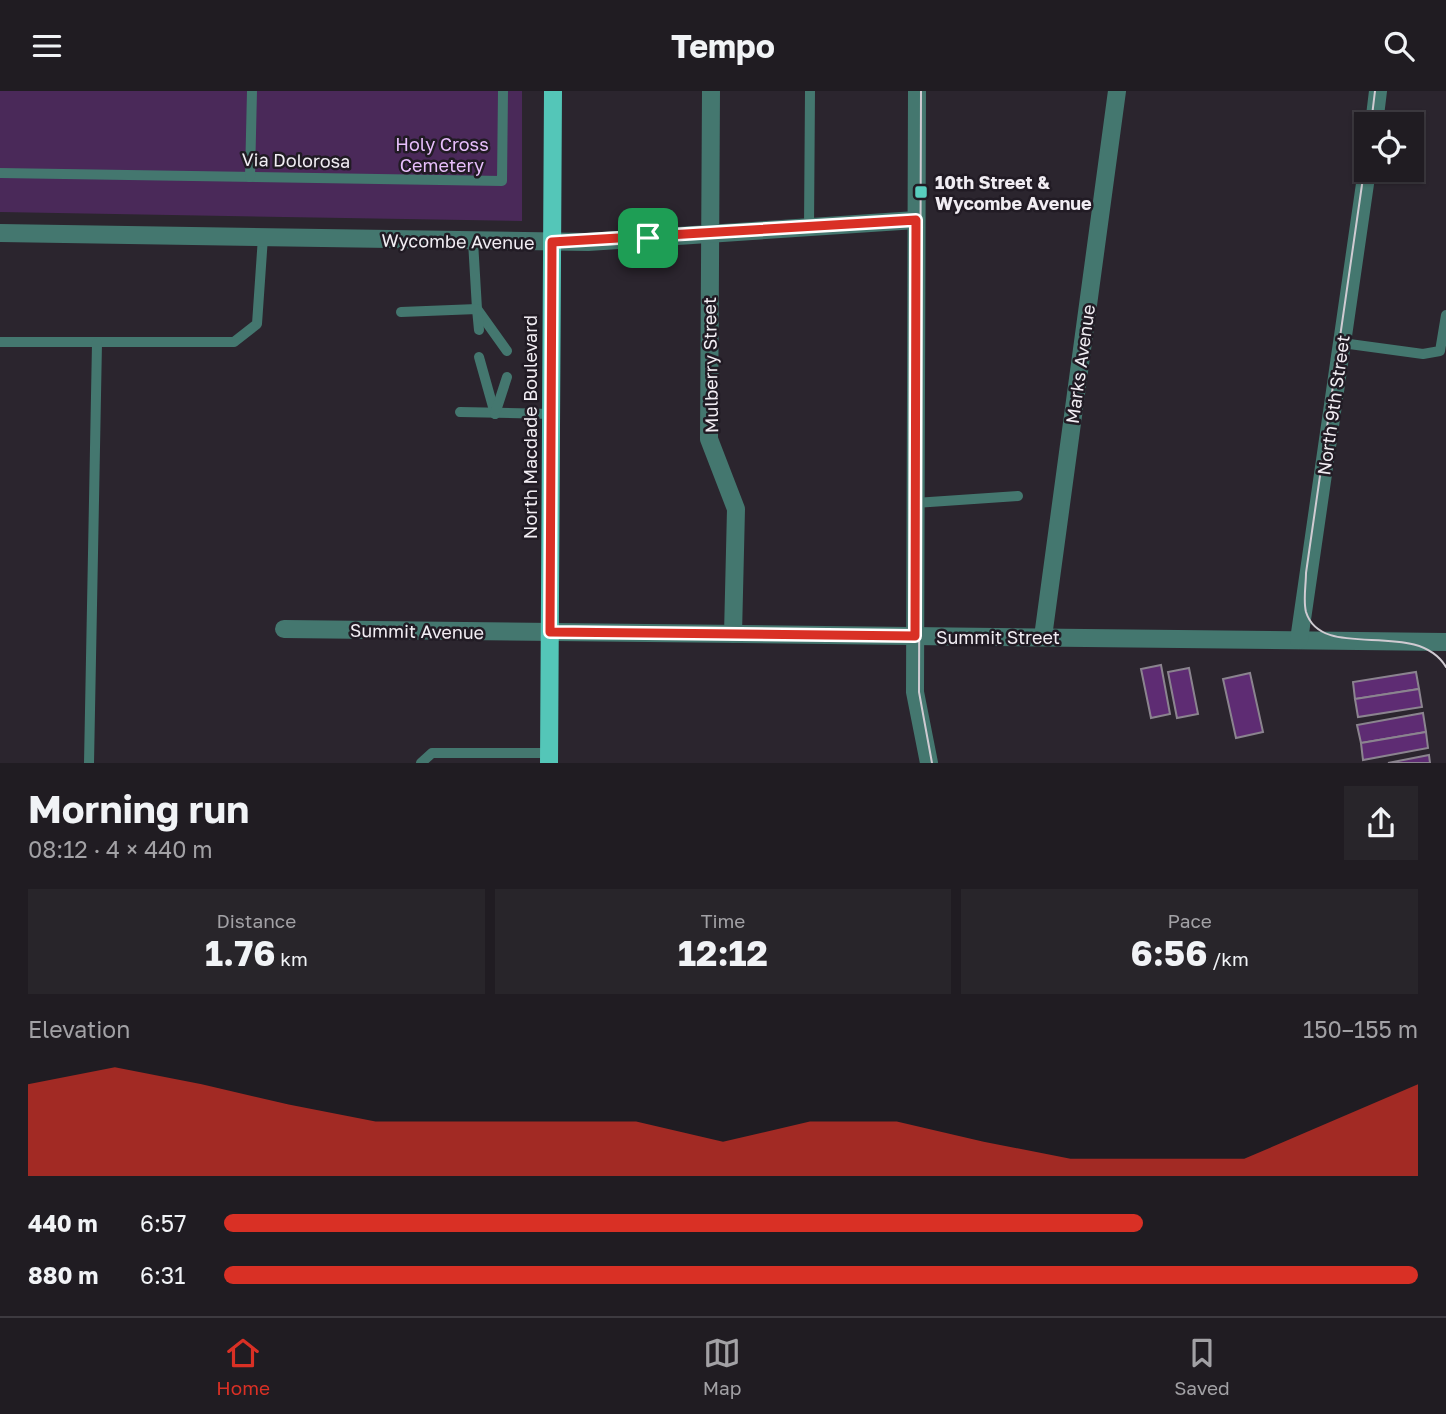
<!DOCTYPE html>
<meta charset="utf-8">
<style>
:root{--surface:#201c22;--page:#28252a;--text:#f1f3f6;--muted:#a2a1a5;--line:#3d3a40;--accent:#d93025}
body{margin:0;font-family:"Golos Text",sans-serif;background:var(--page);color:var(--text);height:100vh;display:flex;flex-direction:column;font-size:26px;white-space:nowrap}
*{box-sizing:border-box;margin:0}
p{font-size:23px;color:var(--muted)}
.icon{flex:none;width:38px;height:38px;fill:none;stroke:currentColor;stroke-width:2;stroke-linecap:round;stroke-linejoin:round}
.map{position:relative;height:672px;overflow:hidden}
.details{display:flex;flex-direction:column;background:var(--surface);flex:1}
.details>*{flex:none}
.controls{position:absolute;left:1354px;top:21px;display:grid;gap:14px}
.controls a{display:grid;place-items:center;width:70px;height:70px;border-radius:0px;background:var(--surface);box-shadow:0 2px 5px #0004,0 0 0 2px var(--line);font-size:35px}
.pin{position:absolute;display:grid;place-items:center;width:60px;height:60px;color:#fff;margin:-30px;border-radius:14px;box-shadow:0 4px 10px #0006}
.round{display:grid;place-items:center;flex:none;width:74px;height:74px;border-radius:0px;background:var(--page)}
.headline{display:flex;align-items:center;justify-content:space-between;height:119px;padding:0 28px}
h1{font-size:38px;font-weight:700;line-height:52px}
.metrics{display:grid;grid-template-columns:repeat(3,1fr);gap:10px;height:119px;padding:7px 28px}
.metrics div{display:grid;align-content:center;border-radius:0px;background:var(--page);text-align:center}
.metrics b{font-size:35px;font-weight:700}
.metrics small{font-size:19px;font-weight:400}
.metrics p{font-size:19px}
.chart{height:196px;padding:14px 28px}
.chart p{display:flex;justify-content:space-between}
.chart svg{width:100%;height:126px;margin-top:7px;fill:var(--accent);opacity:.7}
ul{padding:0 28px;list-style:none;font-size:23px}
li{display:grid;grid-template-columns:112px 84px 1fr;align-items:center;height:52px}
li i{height:18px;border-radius:9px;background:var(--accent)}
header{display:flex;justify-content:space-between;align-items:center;height:91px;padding:0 28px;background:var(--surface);font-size:32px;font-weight:700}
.dock{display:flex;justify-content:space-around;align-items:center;height:98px;border-top:2px solid var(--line);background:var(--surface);font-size:19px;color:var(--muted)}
.dock a{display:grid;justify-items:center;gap:4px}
.dock .current{color:var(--accent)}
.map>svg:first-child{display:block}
.green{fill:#4a2959}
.building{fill:#5e2c73;stroke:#8b848f;stroke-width:2}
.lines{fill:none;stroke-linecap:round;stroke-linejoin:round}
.service{stroke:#44776f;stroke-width:10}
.minor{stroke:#44776f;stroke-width:18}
.primary{stroke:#54c6b8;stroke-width:18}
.tram{stroke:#d0cbd2;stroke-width:2}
.route-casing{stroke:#fff;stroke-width:14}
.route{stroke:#d93025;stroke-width:9}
.poi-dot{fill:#59cebf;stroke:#211b24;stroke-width:2.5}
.labels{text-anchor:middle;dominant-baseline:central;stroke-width:5;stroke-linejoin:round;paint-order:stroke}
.park-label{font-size:18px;fill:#e8bffc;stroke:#211b24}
.street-label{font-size:18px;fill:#f1edf3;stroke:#211b24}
.poi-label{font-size:18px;font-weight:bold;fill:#f1edf3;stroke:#211b24;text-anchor:start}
</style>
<header><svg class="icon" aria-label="menu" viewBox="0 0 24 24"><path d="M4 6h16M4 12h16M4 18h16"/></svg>Tempo<svg class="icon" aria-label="search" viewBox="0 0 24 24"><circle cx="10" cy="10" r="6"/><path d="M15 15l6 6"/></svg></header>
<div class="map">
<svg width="1446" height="672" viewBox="0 0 1446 672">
<rect width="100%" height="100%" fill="#2b252e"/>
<path class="green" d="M0 0H522V130L0 121Z"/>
<g class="building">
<path d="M1161 574 1170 623 1151 627 1141 578Z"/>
<path d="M1189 577 1198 623 1177 627 1168 581Z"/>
<path d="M1416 581 1419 598 1355 608 1353 591Z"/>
<path d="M1250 582 1263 641 1236 647 1223 588Z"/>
<path d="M1419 598 1422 616 1358 626 1355 608Z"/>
<path d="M1423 622 1426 641 1361 652 1357 634Z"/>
<path d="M1426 641 1428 657 1363 669 1361 652Z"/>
<path d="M1429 664 1430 672H1388Z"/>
</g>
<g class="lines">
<g class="service">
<path d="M0 82 502 90 503 0"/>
<path d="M250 86 252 0"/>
<path d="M809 136 810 0"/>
<path d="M473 150 477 218 507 260"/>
<path d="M401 221 477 218 479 239"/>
<path d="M0 251H234L257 233 263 146"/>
<path d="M1342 252 1423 263 1440 260 1446 224"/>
<path d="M479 266 495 323"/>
<path d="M460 321 552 323"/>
<path d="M495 323 507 286"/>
<path d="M915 412 1018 405"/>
<path d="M89 672 97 252"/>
<path d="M421 672 432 662H549"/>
</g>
<g class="minor">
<path d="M711 0 709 348 736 418 733 543"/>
<path d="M917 0 915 601 929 672"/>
<path d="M1374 33 1378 0"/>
<path d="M0 142 588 151 916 129"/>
<path d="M284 538 1446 551"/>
<path d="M1043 546 1117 0"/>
<path d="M1299 549 1367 79"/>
</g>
<path class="primary" d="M549 672 553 0"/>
<g class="tram">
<path d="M921 0 919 601 932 672"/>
<path d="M1371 33 1375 0"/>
<path d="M1367 59 1306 482C1306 494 1303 509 1306 521 1322 572 1416 526 1446 576"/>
</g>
</g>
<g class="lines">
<defs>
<path id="route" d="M916 129 915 545 550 541 552 151Z"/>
</defs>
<use href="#route" class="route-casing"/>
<use href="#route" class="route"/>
</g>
<rect class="poi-dot" x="914" y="94" width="14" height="14" rx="3.5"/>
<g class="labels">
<g class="park-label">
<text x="442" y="53">Holy Cross<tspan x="442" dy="21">Cemetery</tspan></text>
</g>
<g class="street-label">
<text transform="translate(296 69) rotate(1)">Via Dolorosa</text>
<text transform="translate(458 150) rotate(1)">Wycombe Avenue</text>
<text transform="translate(1080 273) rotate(-82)">Marks Avenue</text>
<text transform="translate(710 274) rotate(-91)">Mulberry Street</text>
<text transform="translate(1333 314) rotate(-82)">North 9th Street</text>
<text transform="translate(530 336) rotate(-90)">North Macdade Boulevard</text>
<text transform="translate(417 540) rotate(1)">Summit Avenue</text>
<text x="998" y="546">Summit Street</text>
</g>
<g class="poi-label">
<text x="935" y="91">10th Street &amp;<tspan x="935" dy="21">Wycombe Avenue</tspan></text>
</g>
</g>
</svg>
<div class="controls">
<a><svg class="icon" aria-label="locate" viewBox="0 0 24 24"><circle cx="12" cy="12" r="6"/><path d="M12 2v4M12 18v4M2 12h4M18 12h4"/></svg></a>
</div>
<div class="pin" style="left:648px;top:147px;background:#1e9e55"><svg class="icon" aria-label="arrive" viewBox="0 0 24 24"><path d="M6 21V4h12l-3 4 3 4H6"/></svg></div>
</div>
<section class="details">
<div class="headline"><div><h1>Morning run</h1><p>08:12 · 4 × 440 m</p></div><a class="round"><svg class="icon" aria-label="share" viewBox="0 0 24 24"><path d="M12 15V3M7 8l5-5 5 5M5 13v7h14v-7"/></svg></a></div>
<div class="metrics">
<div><p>Distance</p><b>1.76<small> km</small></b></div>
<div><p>Time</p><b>12:12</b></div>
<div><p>Pace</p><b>6:56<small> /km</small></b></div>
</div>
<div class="chart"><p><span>Elevation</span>150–155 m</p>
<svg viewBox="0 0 160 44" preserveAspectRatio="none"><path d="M0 44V12L10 6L20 12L30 19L40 25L50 25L60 25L70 25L80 32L90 25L100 25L110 32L120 38L130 38L140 38L150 25L160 12V44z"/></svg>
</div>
<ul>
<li><b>440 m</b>6:57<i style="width:77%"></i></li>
<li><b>880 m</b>6:31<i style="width:100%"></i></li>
</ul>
</section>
<nav class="dock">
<a class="current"><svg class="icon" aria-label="home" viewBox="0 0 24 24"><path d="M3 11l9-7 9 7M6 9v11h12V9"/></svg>Home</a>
<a><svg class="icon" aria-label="map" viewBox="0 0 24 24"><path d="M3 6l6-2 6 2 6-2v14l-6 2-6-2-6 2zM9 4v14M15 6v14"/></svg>Map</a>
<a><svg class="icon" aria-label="saved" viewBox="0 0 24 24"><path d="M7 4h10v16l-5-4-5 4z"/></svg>Saved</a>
</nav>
